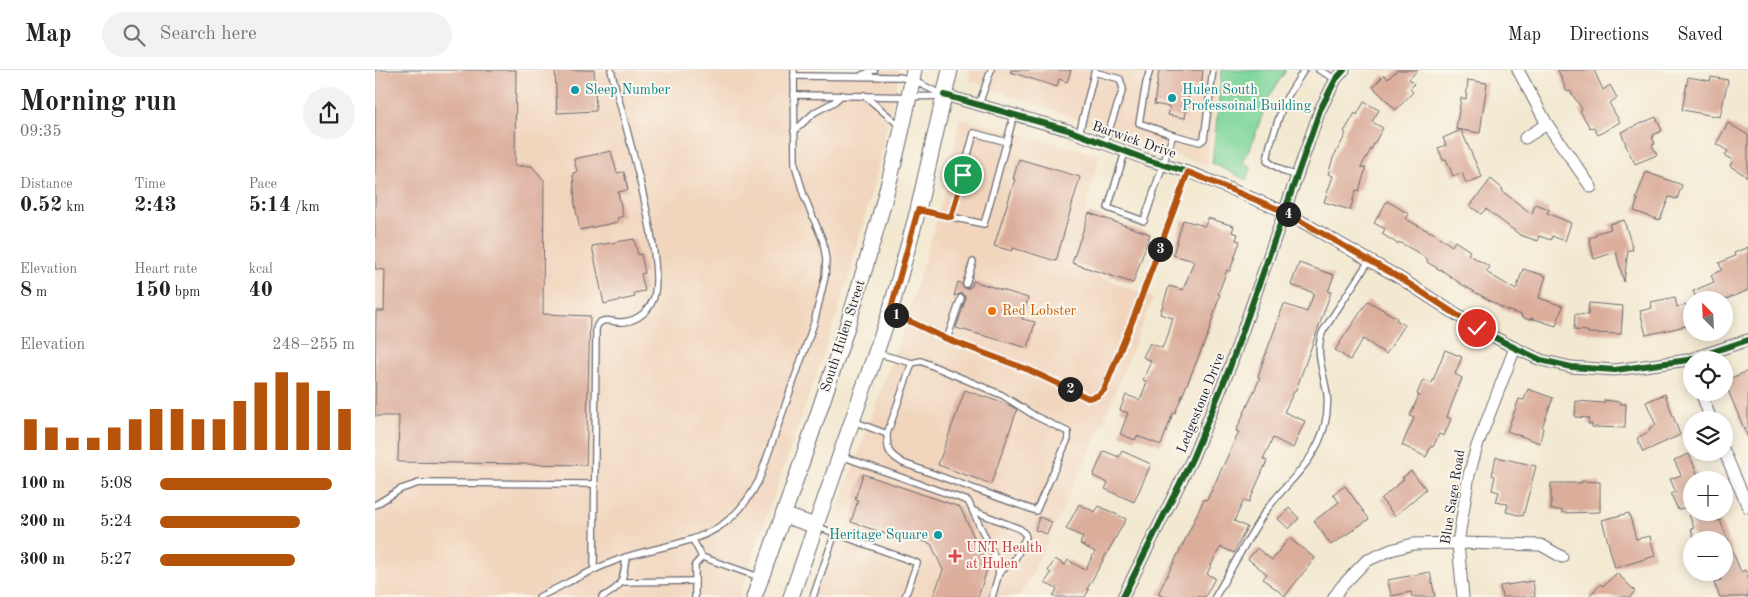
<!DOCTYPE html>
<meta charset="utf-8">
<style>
:root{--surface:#fff;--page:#f2f2f2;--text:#222;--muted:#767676;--line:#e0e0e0;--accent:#b45309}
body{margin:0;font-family:"Old Standard TT",serif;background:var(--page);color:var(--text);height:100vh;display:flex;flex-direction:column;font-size:19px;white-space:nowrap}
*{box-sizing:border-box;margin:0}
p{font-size:16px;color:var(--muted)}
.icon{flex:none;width:28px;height:28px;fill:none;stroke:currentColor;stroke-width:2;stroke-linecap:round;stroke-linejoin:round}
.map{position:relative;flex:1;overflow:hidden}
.drawer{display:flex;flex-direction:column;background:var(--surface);width:375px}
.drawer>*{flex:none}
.needle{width:32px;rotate:336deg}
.tools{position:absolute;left:1308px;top:221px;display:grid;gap:10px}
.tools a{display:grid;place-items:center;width:50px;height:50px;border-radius:50%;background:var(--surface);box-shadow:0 2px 12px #0003;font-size:25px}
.pin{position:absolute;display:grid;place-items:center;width:42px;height:42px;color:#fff;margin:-21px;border:2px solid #fff;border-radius:50%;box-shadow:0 1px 5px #0007}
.km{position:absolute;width:25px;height:25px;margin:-12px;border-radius:50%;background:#222;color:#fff;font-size:14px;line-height:25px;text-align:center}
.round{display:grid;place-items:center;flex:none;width:52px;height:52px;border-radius:26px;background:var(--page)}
.head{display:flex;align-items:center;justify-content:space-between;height:85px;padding:0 20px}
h1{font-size:28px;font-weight:800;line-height:38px}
.figures{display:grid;grid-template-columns:repeat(3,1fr);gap:8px;height:85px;padding:5px 20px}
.figures div{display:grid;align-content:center}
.figures b{font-size:21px;font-weight:800}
.figures small{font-size:14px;font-weight:400}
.figures p{font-size:14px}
.chart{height:140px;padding:10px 20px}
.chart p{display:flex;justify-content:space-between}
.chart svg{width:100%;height:90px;margin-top:5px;stroke:var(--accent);stroke-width:6}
ul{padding:0 20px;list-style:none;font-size:16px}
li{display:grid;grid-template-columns:80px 60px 1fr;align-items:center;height:38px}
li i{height:12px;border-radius:6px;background:var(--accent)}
header{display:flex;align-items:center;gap:30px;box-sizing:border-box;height:70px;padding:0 25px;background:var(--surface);border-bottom:1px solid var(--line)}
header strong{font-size:24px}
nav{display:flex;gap:28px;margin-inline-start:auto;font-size:18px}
.search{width:350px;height:45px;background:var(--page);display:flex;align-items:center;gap:12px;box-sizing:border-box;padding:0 18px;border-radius:28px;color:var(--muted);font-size:19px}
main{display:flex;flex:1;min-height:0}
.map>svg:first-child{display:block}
.built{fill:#f1d5bd}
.green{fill:#7ed59a;stroke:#507c6a}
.building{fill:#dbad9b}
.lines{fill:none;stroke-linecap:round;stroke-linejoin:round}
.service-casing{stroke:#6b6870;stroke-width:8}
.minor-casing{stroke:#6b6870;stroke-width:13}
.secondary-casing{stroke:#6b6870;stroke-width:17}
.service{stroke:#fff;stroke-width:5.5}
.minor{stroke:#fff;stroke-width:11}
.secondary{stroke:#fff;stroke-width:15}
.cycleway-casing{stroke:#fbf7ec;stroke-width:9}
.cycleway{stroke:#1b5e20;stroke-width:6}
.route-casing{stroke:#fff;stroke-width:10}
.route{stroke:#b45309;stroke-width:6}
.culture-dot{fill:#0f9aa8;stroke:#fbf7ec;stroke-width:2}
.food-dot{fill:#e8710a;stroke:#fbf7ec;stroke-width:2}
.health-dot{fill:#e0444e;stroke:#fbf7ec;stroke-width:2}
.labels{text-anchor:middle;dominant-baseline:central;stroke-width:4;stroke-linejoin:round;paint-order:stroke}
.culture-label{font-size:14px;fill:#0d838f;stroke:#fbf7ec;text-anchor:start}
.street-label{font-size:14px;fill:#22223b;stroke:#fbf7ec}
.food-label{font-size:14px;fill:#c56008;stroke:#fbf7ec;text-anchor:start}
.health-label{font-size:14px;fill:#be3a42;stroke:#fbf7ec;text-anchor:start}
</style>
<header>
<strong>Map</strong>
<div class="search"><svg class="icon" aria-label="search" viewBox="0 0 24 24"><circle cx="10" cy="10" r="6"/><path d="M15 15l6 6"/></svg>Search here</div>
<nav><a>Map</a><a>Directions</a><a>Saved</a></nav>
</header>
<main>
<section class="drawer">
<div class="head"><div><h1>Morning run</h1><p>09:35</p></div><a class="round"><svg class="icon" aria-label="share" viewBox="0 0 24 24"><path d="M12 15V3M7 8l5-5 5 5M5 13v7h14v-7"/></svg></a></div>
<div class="figures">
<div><p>Distance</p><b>0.52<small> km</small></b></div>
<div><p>Time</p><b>2:43</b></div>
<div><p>Pace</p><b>5:14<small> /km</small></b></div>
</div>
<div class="figures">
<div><p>Elevation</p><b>8<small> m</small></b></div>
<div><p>Heart rate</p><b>150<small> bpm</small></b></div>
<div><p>kcal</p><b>40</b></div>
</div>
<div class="chart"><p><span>Elevation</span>248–255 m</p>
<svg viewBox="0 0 160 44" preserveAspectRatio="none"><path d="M5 44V29M15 44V33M25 44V38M35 44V38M45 44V33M55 44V29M65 44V24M75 44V24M85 44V29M95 44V29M105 44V20M115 44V11M125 44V6M135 44V11M145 44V15M155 44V24"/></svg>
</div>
<ul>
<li><b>100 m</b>5:08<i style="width:88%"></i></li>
<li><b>200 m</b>5:24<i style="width:72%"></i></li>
<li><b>300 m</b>5:27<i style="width:69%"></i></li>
</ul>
</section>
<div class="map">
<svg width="1373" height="527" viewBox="0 0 1373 527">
<rect width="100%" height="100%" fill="#fbf7ec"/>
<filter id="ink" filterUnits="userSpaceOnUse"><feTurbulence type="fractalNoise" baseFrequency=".02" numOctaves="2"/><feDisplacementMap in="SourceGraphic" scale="10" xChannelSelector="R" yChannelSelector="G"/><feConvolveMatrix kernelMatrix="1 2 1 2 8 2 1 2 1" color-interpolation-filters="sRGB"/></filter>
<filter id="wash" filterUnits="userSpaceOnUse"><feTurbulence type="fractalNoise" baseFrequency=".0096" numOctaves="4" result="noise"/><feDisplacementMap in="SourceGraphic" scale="20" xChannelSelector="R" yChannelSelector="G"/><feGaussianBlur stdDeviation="1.12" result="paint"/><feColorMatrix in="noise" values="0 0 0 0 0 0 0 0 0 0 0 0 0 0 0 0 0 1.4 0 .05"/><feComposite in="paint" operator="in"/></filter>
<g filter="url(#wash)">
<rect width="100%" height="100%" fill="#f3e9d1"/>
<g class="built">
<path d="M0 0H525L499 113 470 221 364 527H0Z"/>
<path d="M595 0H843L832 96 594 10Z"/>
<path d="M585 48 724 85 698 195 778 228 725 360 662 494 644 527H433L451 471 528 260 570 122Z"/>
</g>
<path class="green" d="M847 0H911L893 29 875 79 868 92 877 97 871 110 837 93Z"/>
<g id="blocks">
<g class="building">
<path d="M0 0H141L140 96H157L169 110 168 244 215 246 211 395 23 392 24 346H0L1 241H9L10 200 0 199Z"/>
<path d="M180 0H219L221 41 182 43Z"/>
<path d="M636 0H696L692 12 684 9 682 17 635 2Z"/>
<path d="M784 0H828L826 18 815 16 810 48 793 45 795 37 779 34Z"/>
<path d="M1022 0H1043L1034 9 1039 14 1035 19 1038 22 1021 40 998 17 1009 5 1013 9Z"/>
<path d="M1183 0H1219L1228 20 1235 15 1242 28 1234 33 1245 52 1223 65 1218 57 1215 58 1205 41 1207 39 1195 21 1192 22Z"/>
<path d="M1313 7 1335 11 1336 7 1353 10 1345 47 1307 40Z"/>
<path d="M1093 10 1112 13 1105 63 1081 59 1086 28 1091 29Z"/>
<path d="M989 32 1004 40 997 52 1008 58 986 97 991 98 984 121 981 120 975 140 949 132 958 106 953 104 958 88 971 64 969 62 980 43 982 45Z"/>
<path d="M1281 47 1287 61 1278 65 1279 67H1277L1280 74 1277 75 1282 85 1260 94 1250 74H1251L1246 62Z"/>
<path d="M1353 53 1373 65V107L1355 96 1358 90 1350 86 1353 81 1341 74Z"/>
<path d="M1086 60 1107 107 1091 113 1087 103 1078 106 1071 89 1068 90 1063 78 1071 75 1068 68Z"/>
<path d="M236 81 242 103 249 102 253 120 243 122 248 146 242 148 243 152 205 160 200 135 198 103 202 102 199 89Z"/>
<path d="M644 89 705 107 681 191 638 178 637 181 619 176 640 109H638Z"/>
<path d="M1271 102 1307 115 1302 129 1294 127 1285 150 1259 141 1263 129H1261Z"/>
<path d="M1116 109 1128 119 1127 121 1157 144 1160 134 1174 139 1172 143 1196 153 1190 171 1177 166 1176 170 1164 166 1163 171 1145 165 1111 139 1106 144 1095 136Z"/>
<path d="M1012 131 1034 144 1031 149 1055 162V161L1077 176 1080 171 1095 181 1093 184 1115 197 1111 202 1141 220 1148 199 1171 206 1164 228 1188 236 1181 256 1156 248 1155 250 1146 247 1147 245 1131 240 1086 214 1065 199V200L1052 192 1053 190 1042 182 1024 172 1023 174 1007 164 1010 159 999 153Z"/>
<path d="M714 143 775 164 758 213 697 193Z"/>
<path d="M833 148 859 156 857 162 863 164 861 170 865 171 855 201 852 200 843 224H845L833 264 800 343H798L786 375 762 366 760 370 745 364 753 343 745 340 751 325 765 330 772 312 768 310 776 291 768 287 775 273 787 278 793 265 798 248 785 244 794 216 808 220 819 191 798 185 808 150 830 156Z"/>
<path d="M1249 150 1258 180H1253L1249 212 1241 182 1219 189 1214 168 1221 166V163L1236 159 1234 154Z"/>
<path d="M259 169 263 185 266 184 270 203 266 204 270 221 259 223 260 227 229 234 217 176Z"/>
<path d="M1373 177V220L1349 230H1322L1318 221 1339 212 1336 205 1347 200 1344 193 1360 186 1359 183Z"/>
<path d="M924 193 959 205 953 222H956L921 320H920L909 342 930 351 918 378 898 368 888 389 892 391 874 432 869 430 859 451 872 457 859 483 846 477 842 483 832 504 840 508 830 527H790L783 524 811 468 829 429 832 430 864 362 861 361 885 308 883 307 887 294 909 234 932 242 939 223 916 215Z"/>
<path d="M598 211 653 228 647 249 660 252 653 278 581 258 591 228 587 223 579 226 583 212 586 213 588 217 592 219 597 216Z"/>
<path d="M1300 227 1302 237 1311 235 1315 255 1271 265 1265 241 1277 238 1276 232Z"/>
<path d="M993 231 1022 248 1021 250 1030 255 1011 284 988 269 975 290 960 280Z"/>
<path d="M1214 233 1248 236 1246 264 1213 263V261L1199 260 1200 244 1213 245Z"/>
<path d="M1070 280 1087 287 1080 304 1087 308 1072 347 1076 349 1069 366 1064 364 1058 377 1056 376 1051 387 1027 375 1039 348 1035 346 1044 325 1042 324 1048 310 1057 313Z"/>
<path d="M1373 301V368L1349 311Z"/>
<path d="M1153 319 1178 328 1167 357 1168 358 1165 373 1132 361 1144 329 1149 330Z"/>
<path d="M590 320 636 336 642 340 616 414 563 395Z"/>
<path d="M1290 324 1305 365 1268 382 1262 368 1275 361 1274 358 1281 355 1271 332Z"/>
<path d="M1229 330 1245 332V334H1251L1250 358 1217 357V354H1213L1214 348 1200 347 1201 331 1229 333Z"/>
<path d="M729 381 744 387 747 381 776 394 759 432 730 419 733 413 718 406Z"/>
<path d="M1314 384 1325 410H1316V435L1303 440 1296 424 1301 422 1295 409 1306 405 1299 390Z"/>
<path d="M1121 387 1161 396 1148 446 1131 442 1133 434 1121 432 1124 422 1117 420 1120 406 1117 405Z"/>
<path d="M1036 401 1051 419 1020 446 1006 429 1029 409 1027 408Z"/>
<path d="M488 404 585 437 613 497 603 527H558L568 500 556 474 524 463 523 468 476 452 483 430 480 429Z"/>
<path d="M1207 411 1225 412V442L1187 443V440H1176V413H1206Z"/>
<path d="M970 416 994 449 956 475 939 451 964 432 958 424Z"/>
<path d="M704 434 720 442 724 436 751 449 712 519 714 520 710 527H678L682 519 670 513 676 503 673 501 680 489 690 495 693 490 710 500 720 482 705 474 708 467 691 459Z"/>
<path d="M914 438 924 448 914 459 903 449Z"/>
<path d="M1313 442H1338L1342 451 1345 450 1366 502 1370 500 1373 507V527H1345L1339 513 1346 510 1342 502H1349V470H1320L1316 459 1319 458Z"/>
<path d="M1254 443 1261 469 1275 466 1280 486 1240 498 1227 450Z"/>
<path d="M664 447 677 452 672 464 660 460Z"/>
<path d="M914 468 940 488 910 526 888 509 892 504 873 489 882 478 897 490Z"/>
<path d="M1055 502 1060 527H1037L1036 522 1016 526 1013 510Z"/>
<path d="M1242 503 1260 521 1255 527H1213L1226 514 1228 516Z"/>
<path d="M1158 511 1160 527H1127L1125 516Z"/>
</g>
</g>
</g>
<g filter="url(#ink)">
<use href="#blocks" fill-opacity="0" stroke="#6b6870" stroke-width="1"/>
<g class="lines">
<defs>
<g id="service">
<path d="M944 0 961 9"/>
<path d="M719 2 745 9 748 19 729 74"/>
<path d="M487 5 499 0"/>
<path d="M419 6 524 7 537 10 568 25"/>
<path d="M419 25C469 25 518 28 567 26"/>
<path d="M489 25 525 56"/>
<path d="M604 34 616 0"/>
<path d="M419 61 440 42 459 32 467 25"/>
<path d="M704 64 720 0"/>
<path d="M798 65 825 72 829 69 838 0"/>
<path d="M750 82 733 138 769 151 798 65 764 53 771 13 775 0"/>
<path d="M921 105 910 102 892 91 895 75 909 32 929 0"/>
<path d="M543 140 609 154 639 45"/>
<path d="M576 147 599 63 632 72"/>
<path d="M591 214 598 192"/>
<path d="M515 242 572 269 654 300 713 328 722 326 729 319 760 244 813 102"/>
<path d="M572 269 586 228"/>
<path d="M478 351 512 364C512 382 514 384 528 393L661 441 693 369V362L660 346 627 325 546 291 537 293 501 283"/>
<path d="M512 364 537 293"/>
<path d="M466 386 593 431 622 492 624 503 617 527"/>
<path d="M0 435 26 419 44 413 220 414"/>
<path d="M599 441 645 459 650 464 651 467 640 489 624 503"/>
<path d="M443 457 542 493 530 527"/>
<path d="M318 470 327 487 384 507"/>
<path d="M219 499 221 259C222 255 224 252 228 251 233 249 238 252 243 252 257 253 271 245 277 232 295 199 246 42 236 0"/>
<path d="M247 512 320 511"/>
<path d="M164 527C193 513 220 497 251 487 310 469 352 473 384 410L439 253 450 207 451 190 448 171 429 126 420 95 419 0"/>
<path d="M227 527C249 516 248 510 251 487"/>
<path d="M320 527V495L327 487"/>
<path d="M438 527 460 463"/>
<path d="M840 527C856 500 871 471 888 445 909 413 940 395 950 354 952 345 953 334 952 324 949 303 939 281 948 261L994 191"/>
</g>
<g id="minor">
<path d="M1143 0 1172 54 1216 117"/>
<path d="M569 25 693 60 773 90 822 105 910 142 1025 208 1102 258 1140 278 1166 290 1196 297 1240 300 1313 290 1373 270"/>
<path d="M1150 68 1172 54"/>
<path d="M1326 322 1336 350"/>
<path d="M1349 381 1373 437"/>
<path d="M748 527 817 389 855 297 945 40 961 9 969 0"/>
<path d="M959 527 967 516 991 491 1016 480 1038 474 1083 473 1166 475 1187 487"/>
<path d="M1088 527 1083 473 1094 405 1102 376 1140 278"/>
</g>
<g id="secondary">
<path d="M408 445 441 456"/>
<path d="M379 527C411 440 441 351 470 263 497 176 523 89 539 0"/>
<path d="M416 527 515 242 543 140 575 0"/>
</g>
</defs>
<use href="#service" class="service-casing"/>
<use href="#minor" class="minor-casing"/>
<use href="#secondary" class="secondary-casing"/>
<use href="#service" class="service"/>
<use href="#minor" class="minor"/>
<use href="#secondary" class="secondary"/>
<defs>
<g id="cycleway">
<path d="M569 25 693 60 773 90 822 105 910 142 1025 208 1102 258 1140 278 1166 290 1196 297 1240 300 1313 290 1373 270"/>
<path d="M748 527 817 389 855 297 945 40 961 9 969 0"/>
</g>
</defs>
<use href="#cycleway" class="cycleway-casing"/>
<use href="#cycleway" class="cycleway"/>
</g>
</g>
<g class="lines" filter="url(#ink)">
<defs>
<path id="route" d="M588 105 576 147 543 140 515 242 572 269 654 300 713 328 722 326 729 320 760 244 813 102 910 142 1025 208 1102 258"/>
</defs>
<use href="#route" class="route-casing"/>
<use href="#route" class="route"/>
</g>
<g class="culture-dot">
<circle cx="200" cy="20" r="5"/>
<circle cx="797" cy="28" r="5"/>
<circle cx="563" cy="465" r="5"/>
</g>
<circle class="food-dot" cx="617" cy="241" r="5"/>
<path class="health-dot" d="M577.5 478.5h5v5h5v5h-5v5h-5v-5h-5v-5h5z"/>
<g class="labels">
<g class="culture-label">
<text x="210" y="20">Sleep Number</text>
<text x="807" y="20">Hulen South<tspan x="807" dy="16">Professoinal Building</tspan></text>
<text x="553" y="465" text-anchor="end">Heritage Square</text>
</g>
<g class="street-label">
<text transform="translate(759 70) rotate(19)">Barwick Drive</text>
<text transform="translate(468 266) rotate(-72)">South Hulen Street</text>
<text transform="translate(826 333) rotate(-68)">Ledgestone Drive</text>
<text transform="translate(1078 427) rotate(-81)">Blue Sage Road</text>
</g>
<g class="food-label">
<text x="627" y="241">Red Lobster</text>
</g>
<g class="health-label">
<text x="591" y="478">UNT Health<tspan x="591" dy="16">at Hulen</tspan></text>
</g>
</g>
</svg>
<div class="tools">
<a><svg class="needle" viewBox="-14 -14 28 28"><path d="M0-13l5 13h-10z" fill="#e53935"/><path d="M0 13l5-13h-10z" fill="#767676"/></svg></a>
<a><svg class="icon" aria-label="locate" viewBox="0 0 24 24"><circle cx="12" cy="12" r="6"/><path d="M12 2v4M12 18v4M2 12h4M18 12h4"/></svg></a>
<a><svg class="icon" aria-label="layers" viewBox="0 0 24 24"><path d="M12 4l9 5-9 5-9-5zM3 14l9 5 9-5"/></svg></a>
<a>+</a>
<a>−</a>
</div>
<div class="pin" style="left:588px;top:105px;background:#1e9e55"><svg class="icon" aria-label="arrive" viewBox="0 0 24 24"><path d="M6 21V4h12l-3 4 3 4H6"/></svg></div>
<div class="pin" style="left:1102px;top:258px;background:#d93025"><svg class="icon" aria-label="check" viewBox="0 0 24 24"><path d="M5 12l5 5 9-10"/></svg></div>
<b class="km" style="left:521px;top:245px">1</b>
<b class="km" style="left:695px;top:319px">2</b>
<b class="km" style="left:785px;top:179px">3</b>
<b class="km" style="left:913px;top:144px">4</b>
</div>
</main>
